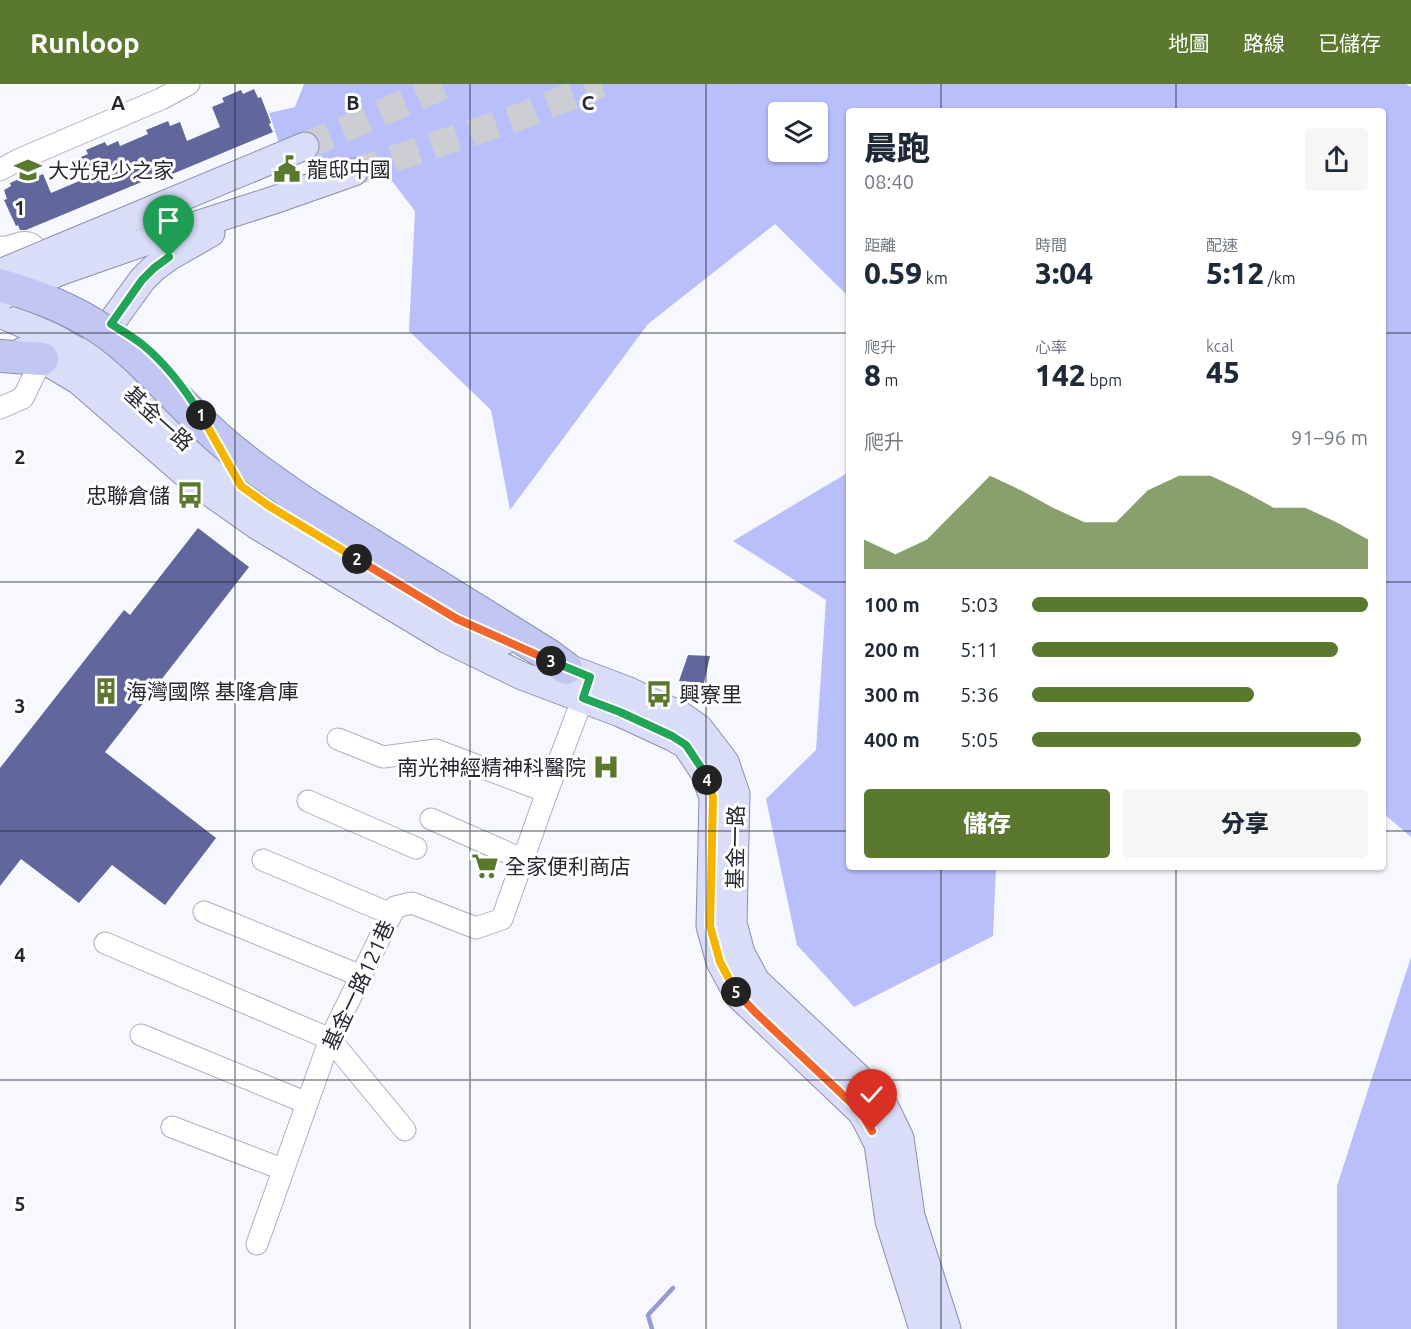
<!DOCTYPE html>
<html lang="zh-TW">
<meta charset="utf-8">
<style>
:root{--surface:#fff;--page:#f6f6f7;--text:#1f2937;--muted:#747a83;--accent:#5a792f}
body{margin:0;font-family:Ubuntu,"Noto Sans TC",sans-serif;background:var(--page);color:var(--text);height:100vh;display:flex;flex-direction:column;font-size:22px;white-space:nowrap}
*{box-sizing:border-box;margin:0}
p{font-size:20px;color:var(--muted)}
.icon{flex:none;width:33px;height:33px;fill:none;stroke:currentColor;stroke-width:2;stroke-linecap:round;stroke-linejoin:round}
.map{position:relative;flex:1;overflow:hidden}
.sheet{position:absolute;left:846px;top:24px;width:540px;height:762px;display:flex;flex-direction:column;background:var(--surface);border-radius:6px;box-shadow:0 2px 4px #0004}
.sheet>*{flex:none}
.buttons{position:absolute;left:768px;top:18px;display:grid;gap:12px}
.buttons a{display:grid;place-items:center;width:60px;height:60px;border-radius:6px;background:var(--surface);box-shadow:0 2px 4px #0004;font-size:30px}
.pin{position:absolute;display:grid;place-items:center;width:51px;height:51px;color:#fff;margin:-62px -26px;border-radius:50% 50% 50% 0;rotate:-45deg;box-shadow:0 0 6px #0007}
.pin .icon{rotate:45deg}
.km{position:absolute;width:30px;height:30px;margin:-15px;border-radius:50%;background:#222;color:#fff;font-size:16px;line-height:30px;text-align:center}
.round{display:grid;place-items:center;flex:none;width:63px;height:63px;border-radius:6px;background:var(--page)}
.overview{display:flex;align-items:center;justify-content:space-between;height:102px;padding:0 18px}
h1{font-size:33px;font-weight:800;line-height:45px}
.metrics{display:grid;grid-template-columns:repeat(3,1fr);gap:9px;height:102px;padding:6px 18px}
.metrics div{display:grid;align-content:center}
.metrics b{font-size:30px;font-weight:800}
.metrics small{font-size:16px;font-weight:400}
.metrics p{font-size:16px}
.chart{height:168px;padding:12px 18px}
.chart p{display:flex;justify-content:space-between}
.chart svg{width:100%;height:108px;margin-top:6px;fill:var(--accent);opacity:.7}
.cta{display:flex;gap:12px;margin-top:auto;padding:12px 18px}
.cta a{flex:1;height:69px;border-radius:6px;background:var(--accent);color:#fff;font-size:24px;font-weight:800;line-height:69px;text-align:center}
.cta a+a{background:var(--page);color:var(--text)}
ul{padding:0 18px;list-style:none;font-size:20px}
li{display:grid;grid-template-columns:96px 72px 1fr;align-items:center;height:45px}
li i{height:15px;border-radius:8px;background:var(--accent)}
header{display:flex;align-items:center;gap:36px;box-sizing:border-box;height:84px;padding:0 30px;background:var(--accent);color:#fff}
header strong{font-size:28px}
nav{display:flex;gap:33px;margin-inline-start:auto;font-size:21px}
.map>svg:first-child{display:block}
.forest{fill:#b8bffb;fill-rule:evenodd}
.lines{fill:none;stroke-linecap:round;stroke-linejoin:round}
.stream{stroke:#949bd4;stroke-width:4.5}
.building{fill:#61679c}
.major-tunnel{stroke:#cdced4;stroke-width:27;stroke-dasharray:27 14;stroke-linecap:butt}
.minor-casing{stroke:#abaec6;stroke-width:23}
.major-casing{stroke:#8b8fae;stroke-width:29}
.highway-casing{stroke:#8b8fae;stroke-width:34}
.minor{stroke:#fff;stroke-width:21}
.major{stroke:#daddf7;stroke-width:27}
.highway{stroke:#c1c7f2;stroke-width:32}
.major-bridge-casing{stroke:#8b8fae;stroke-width:29;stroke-linecap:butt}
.highway-bridge-casing{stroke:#8b8fae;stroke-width:34;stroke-linecap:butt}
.major-bridge{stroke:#daddf7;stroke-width:27}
.highway-bridge{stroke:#c1c7f2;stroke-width:32}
.split-1-casing{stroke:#fff;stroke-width:12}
.split-2-casing{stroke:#fff;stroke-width:12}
.split-3-casing{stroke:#fff;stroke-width:12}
.split-4-casing{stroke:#fff;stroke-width:12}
.split-5-casing{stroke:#fff;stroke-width:12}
.split-6-casing{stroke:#fff;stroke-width:12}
.split-1{stroke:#22a559;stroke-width:8}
.split-2{stroke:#f5b400;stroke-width:8}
.split-3{stroke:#f0652b;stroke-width:8}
.split-4{stroke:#22a559;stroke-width:8}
.split-5{stroke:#f5b400;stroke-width:8}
.split-6{stroke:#f0652b;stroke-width:8}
.grid{fill:none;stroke:#262831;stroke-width:1.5;stroke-opacity:0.55}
.labels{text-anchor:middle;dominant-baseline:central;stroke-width:6;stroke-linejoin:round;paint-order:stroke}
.poi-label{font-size:21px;fill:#262831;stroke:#fff;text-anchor:start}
.street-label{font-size:21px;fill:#262831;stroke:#fff}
.grid-label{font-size:20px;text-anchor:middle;font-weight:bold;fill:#262831;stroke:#fff;stroke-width:6;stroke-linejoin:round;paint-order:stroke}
</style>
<header>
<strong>Runloop</strong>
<nav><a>地圖</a><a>路線</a><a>已儲存</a></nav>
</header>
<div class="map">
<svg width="1411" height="1245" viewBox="0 0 1411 1245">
<rect width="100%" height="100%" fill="#f7f8fd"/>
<g class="forest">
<path d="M304 0H1406L1411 3V753L1383 729V27H849V213L775 140 648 240 510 426 491 326 409 247 415 127 375 75 323 85 303 48 279 59 269 29 295 23ZM778 28H818V68H778Z"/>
<path d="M849 388V783H996L993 852 854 923 797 861 766 715 816 666 826 516 733 457Z"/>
<path d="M1411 873V1245H1337V1102Z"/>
</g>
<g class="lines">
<path class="stream" d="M652 1245 648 1231 673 1204"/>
</g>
<g class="building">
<path d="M254 5 258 14 261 13 271 39 269 40 273 48 158 96 156 92 26 146H20L18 141 16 142 4 116 7 115 4 106 11 102 10 99 32 89 34 94 43 90 51 109 84 95 76 75 88 70 86 66 105 58 107 62 118 57 120 62 148 50 146 46 168 37 170 42 180 38 187 57 220 43 212 23 224 18 222 14 241 6 243 10Z"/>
<path d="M198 444 249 483 105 668 216 754 165 821 112 781 79 819 21 775 0 802V684L124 526 130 531Z"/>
<path d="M688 571 710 572 704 599 679 597Z"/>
</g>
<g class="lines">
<g class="major-tunnel">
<path d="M305 62 448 0"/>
<path d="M354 88 522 32 601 0"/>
</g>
<defs>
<g id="minor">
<path d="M0 86 18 76 161 15 189 0"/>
<path d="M0 163C8 164 13 161 20 159 37 155 41 173 46 185"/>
<path d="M0 324 23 314 42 275"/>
<path d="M338 655 383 673 436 666 547 708"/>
<path d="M308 717 416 764"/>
<path d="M431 735 524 776"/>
<path d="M263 776 391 830"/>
<path d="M204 828 361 892"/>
<path d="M105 859 330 955 405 1046"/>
<path d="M141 951 307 1019"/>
<path d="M172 1043 282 1085"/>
<path d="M257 1160 330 955 395 823 412 819 476 844 502 835 547 708 588 601"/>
</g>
<g id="major">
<path d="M50 168 305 62"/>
<path d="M59 188 159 153 274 116 354 88"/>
<path d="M0 230 53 253 98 279 210 380 269 422 457 535 504 557"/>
<path d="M93 264 142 196 154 184 169 173 211 149"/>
<path d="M23 267 42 275 79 297 195 398 256 441 446 555 522 592 620 629 672 653 686 661 704 688 713 713 710 842 720 878 738 911 861 1028 867 1038 878 1060 889 1137 923 1245"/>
<path d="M547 576 629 607 682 632 699 644 725 678 736 710 733 839 741 869 756 897 879 1013 887 1027 900 1054 911 1132 947 1245"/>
</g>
<g id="highway">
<path d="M0 272 42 275"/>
<path d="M309 422 550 572 566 584"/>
</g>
</defs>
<use href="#minor" class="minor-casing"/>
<use href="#major" class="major-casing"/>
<use href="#highway" class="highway-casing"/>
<use href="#minor" class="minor"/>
<use href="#major" class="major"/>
<use href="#highway" class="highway"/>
<defs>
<g id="major-bridge">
<path d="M0 189 50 168"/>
<path d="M4 211 59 188"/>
</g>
<path id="highway-bridge" d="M0 201C37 212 72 225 104 247 145 276 179 320 217 353 246 379 277 400 309 422"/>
</defs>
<use href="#major-bridge" class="major-bridge-casing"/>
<use href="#highway-bridge" class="highway-bridge-casing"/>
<use href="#major-bridge" class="major-bridge"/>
<use href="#highway-bridge" class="highway-bridge"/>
</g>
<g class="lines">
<defs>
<path id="split-1" d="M169 173 154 184 142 196 111 240C121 246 133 253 143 261 166 280 185 305 201 331"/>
<path id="split-2" d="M201 331 241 402 269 422 357 475"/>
<path id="split-3" d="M357 475 457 535 551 577"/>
<path id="split-4" d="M551 577 590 593 583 614 620 628 672 652 686 661 704 688 707 696"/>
<path id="split-5" d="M707 696 713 713 710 842 720 878 736 908"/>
<path id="split-6" d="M736 908 756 929 861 1028 872 1047"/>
</defs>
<use href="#split-1" class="split-1-casing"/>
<use href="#split-2" class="split-2-casing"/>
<use href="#split-3" class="split-3-casing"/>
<use href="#split-4" class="split-4-casing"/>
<use href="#split-5" class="split-5-casing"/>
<use href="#split-6" class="split-6-casing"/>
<use href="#split-1" class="split-1"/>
<use href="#split-2" class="split-2"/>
<use href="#split-3" class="split-3"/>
<use href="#split-4" class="split-4"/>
<use href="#split-5" class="split-5"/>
<use href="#split-6" class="split-6"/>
</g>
<path class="grid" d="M235 0V1245M470 0V1245M706 0V1245M941 0V27M1176 0V27M0 249H849M1383 249H1411M0 498H849M1383 498H1411M0 747H849M1383 747H1411M941 783V1245M1176 783V1245M0 996H1411"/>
<defs>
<symbol id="civic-bare" viewBox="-9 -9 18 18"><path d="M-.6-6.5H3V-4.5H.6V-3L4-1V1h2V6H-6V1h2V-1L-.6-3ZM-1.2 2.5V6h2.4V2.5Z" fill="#5a792f" stroke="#fff" stroke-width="2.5" paint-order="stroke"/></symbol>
<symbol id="school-bare" viewBox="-9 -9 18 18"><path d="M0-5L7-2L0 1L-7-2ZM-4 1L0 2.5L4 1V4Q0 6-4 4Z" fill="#5a792f" stroke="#fff" stroke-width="2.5" paint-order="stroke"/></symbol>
<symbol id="bus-bare" viewBox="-9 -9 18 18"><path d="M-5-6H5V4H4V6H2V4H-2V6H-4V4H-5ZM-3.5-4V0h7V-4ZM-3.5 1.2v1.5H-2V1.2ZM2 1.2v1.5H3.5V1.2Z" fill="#5a792f" stroke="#fff" stroke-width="2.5" paint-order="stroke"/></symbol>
<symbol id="building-bare" viewBox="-9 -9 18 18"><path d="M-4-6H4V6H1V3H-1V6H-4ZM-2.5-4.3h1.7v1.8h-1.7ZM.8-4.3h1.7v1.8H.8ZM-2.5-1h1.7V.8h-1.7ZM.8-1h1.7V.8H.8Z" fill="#5a792f" stroke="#fff" stroke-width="2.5" paint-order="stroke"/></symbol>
<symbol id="hospital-bare" viewBox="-9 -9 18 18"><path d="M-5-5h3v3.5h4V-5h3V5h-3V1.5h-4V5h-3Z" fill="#5a792f" stroke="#fff" stroke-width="2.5" paint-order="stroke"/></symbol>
<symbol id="supermarket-bare" viewBox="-9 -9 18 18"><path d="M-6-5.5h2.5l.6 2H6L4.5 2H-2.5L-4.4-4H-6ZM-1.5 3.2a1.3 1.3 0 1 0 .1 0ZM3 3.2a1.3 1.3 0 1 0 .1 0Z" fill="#5a792f" stroke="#fff" stroke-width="2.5" paint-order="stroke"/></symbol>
</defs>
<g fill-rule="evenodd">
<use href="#civic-bare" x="268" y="66" width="38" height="38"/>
<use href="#school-bare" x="9" y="67" width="38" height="38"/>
<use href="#bus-bare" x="171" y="392" width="38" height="38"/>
<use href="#building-bare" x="87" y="588" width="38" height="38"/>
<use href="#bus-bare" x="640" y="591" width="38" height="38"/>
<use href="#hospital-bare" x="587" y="664" width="38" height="38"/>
<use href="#supermarket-bare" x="466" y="763" width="38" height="38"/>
</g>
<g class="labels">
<g class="poi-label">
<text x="307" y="85">龍邸中國</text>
<text x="48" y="86">大光兒少之家</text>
<text x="170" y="411" text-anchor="end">忠聯倉儲</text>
<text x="126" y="607">海灣國際 基隆倉庫</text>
<text x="679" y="610">興寮里</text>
<text x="586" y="683" text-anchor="end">南光神經精神科醫院</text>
<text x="505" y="782">全家便利商店</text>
</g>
<g class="street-label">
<text transform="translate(159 334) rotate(42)">基金一路</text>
<text transform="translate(735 763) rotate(-89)">基金一路</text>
<text transform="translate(358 901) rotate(-65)">基金一路121巷</text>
</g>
</g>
<g class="grid-label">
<text x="118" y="26">A</text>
<text x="353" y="26">B</text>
<text x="588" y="26">C</text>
<text x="20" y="131">1</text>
<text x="20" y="380">2</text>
<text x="20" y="629">3</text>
<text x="20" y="878">4</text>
<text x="20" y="1127">5</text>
</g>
</svg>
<div class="buttons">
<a><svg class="icon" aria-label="layers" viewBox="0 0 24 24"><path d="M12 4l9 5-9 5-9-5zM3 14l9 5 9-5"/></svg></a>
</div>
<div class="pin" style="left:169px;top:173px;background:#1e9e55"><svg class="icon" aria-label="arrive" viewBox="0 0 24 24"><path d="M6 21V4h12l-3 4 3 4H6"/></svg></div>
<div class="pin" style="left:872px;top:1047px;background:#d93025"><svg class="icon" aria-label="check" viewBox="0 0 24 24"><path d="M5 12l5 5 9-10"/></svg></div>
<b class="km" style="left:201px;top:331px">1</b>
<b class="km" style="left:357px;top:475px">2</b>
<b class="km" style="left:551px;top:577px">3</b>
<b class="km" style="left:707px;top:696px">4</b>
<b class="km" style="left:736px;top:908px">5</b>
<section class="sheet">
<div class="overview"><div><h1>晨跑</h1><p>08:40</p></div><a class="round"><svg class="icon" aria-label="share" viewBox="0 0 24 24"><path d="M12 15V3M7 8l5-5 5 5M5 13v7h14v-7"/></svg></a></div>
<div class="metrics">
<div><p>距離</p><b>0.59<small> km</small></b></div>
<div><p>時間</p><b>3:04</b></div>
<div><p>配速</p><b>5:12<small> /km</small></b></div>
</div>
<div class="metrics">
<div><p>爬升</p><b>8<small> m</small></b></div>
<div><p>心率</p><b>142<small> bpm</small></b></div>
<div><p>kcal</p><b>45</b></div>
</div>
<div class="chart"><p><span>爬升</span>91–96 m</p>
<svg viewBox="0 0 160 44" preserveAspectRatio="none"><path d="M0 44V32L10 38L20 32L30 19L40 6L50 12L60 19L70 25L80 25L90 12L100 6L110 6L120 12L130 19L140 19L150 25L160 32V44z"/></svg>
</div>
<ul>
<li><b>100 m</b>5:03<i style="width:100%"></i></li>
<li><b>200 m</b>5:11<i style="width:91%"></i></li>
<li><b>300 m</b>5:36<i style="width:66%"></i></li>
<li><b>400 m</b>5:05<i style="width:98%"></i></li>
</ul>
<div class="cta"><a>儲存</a><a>分享</a></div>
</section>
</div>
